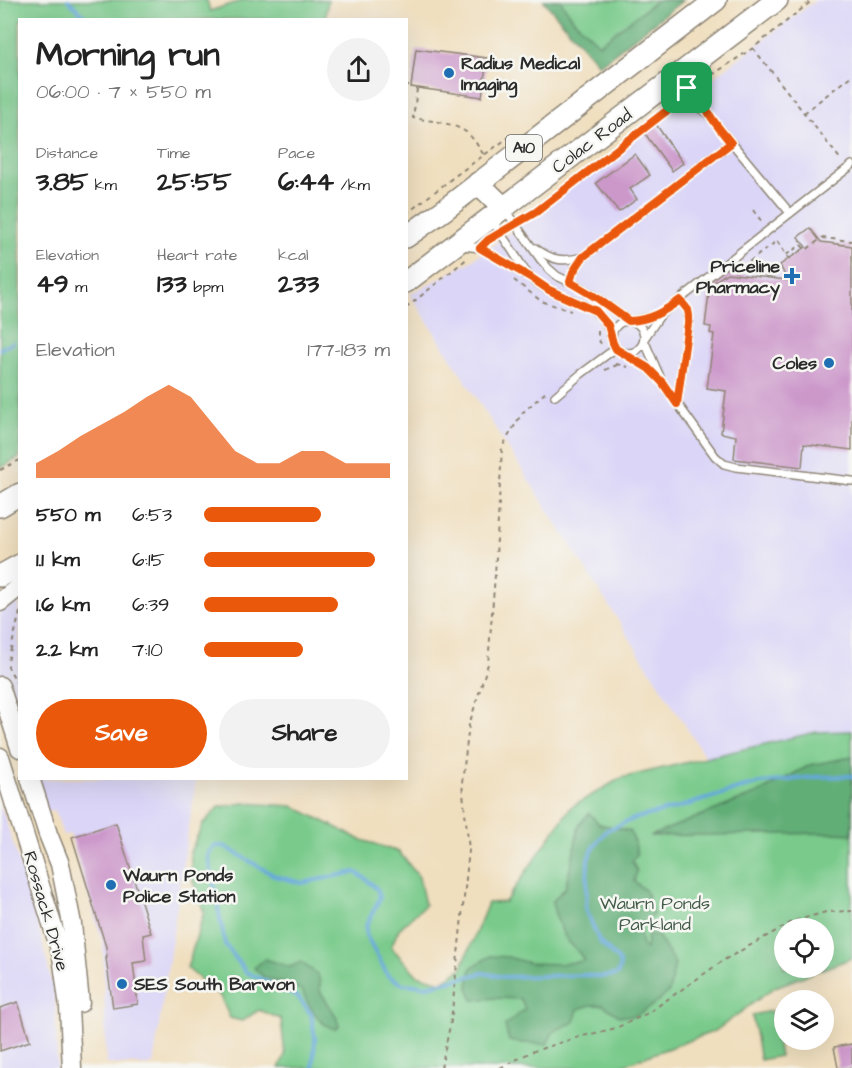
<!DOCTYPE html>
<meta charset="utf-8">
<style>
:root{--surface:#fff;--page:#f2f2f2;--text:#222;--muted:#767676;--accent:#ea580c}
body{margin:0;font-family:"Architects Daughter",sans-serif;background:var(--page);color:var(--text);height:100vh;display:flex;flex-direction:column;font-size:22px;white-space:nowrap}
*{box-sizing:border-box;margin:0}
p{font-size:20px;color:var(--muted)}
.icon{flex:none;width:33px;height:33px;fill:none;stroke:currentColor;stroke-width:2;stroke-linecap:round;stroke-linejoin:round}
.map{position:relative;flex:1;overflow:hidden}
.side{position:absolute;left:18px;top:18px;width:390px;height:762px;display:flex;flex-direction:column;background:var(--surface);border-radius:0px;box-shadow:0 6px 24px #0002}
.side>*{flex:none}
.buttons{position:absolute;left:774px;top:918px;display:grid;gap:12px}
.buttons a{display:grid;place-items:center;width:60px;height:60px;border-radius:50%;background:var(--surface);box-shadow:0 6px 24px #0002;font-size:30px}
.pin{position:absolute;display:grid;place-items:center;width:51px;height:51px;color:#fff;margin:-26px;border-radius:12px;box-shadow:0 3px 9px #0006}
.round{display:grid;place-items:center;flex:none;width:63px;height:63px;border-radius:32px;background:var(--page)}
.head{display:flex;align-items:center;justify-content:space-between;height:102px;padding:0 18px}
h1{font-size:33px;font-weight:700;line-height:45px}
.stats{display:grid;grid-template-columns:repeat(3,1fr);gap:9px;height:102px;padding:6px 18px}
.stats div{display:grid;align-content:center}
.stats b{font-size:26px;font-weight:700}
.stats small{font-size:16px;font-weight:400}
.stats p{font-size:16px}
.chart{height:168px;padding:12px 18px}
.chart p{display:flex;justify-content:space-between}
.chart svg{width:100%;height:108px;margin-top:6px;fill:var(--accent);opacity:.7}
.action{display:flex;gap:12px;margin-top:auto;padding:12px 18px}
.action a{flex:1;height:69px;border-radius:36px;background:var(--accent);color:#fff;font-size:24px;font-weight:700;line-height:69px;text-align:center}
.action a+a{background:var(--page);color:var(--text)}
ul{padding:0 18px;list-style:none;font-size:20px}
li{display:grid;grid-template-columns:96px 72px 1fr;align-items:center;height:45px}
li i{height:15px;border-radius:8px;background:var(--accent)}
.map>svg:first-child{display:block}
.built{fill:#dbd6f7}
.green{fill:#79ca8b;stroke:#527a5b;stroke-width:1.5;fill-rule:evenodd}
.forest{fill:#62ae77;stroke:#466c51;stroke-width:1.5}
.lines{fill:none;stroke-linecap:round;stroke-linejoin:round}
.stream{stroke:#65a8da;stroke-width:4}
.building{fill:#cc98ca}
.service-casing{stroke:#8e8575;stroke-width:10}
.secondary-casing{stroke:#8e8575;stroke-width:21}
.trunk-casing{stroke:#8e8575;stroke-width:24}
.path{stroke:#8e8575;stroke-width:2;stroke-dasharray:4.5 4.5;stroke-linecap:butt}
.service{stroke:#fff;stroke-width:7}
.secondary{stroke:#fff;stroke-width:18}
.trunk{stroke:#fff;stroke-width:21}
.route-casing{stroke:#fff;stroke-width:12}
.route{stroke:#ea580c;stroke-width:8}
.poi-dot{fill:#1f6fb2;stroke:#f6f6f2;stroke-width:2}
.labels{text-anchor:middle;dominant-baseline:central;stroke-width:5;stroke-linejoin:round;paint-order:stroke}
.shield{fill:#f6f6f2;stroke:#686867;stroke-width:1.5}
.shield-label{font-size:16px;font-weight:bold;fill:#2b2b2b}
.poi-label{font-size:18px;font-weight:bold;fill:#2b2b2b;stroke:#f6f6f2;text-anchor:start}
.street-label{font-size:18px;fill:#2b2b2b;stroke:#f6f6f2}
.park-label{font-size:18px;fill:#425b48;stroke:#f6f6f2}
</style>
<div class="map">
<svg width="852" height="1068" viewBox="0 0 852 1068">
<rect width="100%" height="100%" fill="#f6f6f2"/>
<filter id="ink" filterUnits="userSpaceOnUse"><feTurbulence type="fractalNoise" baseFrequency=".0167" numOctaves="2"/><feDisplacementMap in="SourceGraphic" scale="12" xChannelSelector="R" yChannelSelector="G"/><feConvolveMatrix kernelMatrix="1 2 1 2 8 2 1 2 1" color-interpolation-filters="sRGB"/></filter>
<filter id="wash" filterUnits="userSpaceOnUse"><feTurbulence type="fractalNoise" baseFrequency=".008" numOctaves="4" result="noise"/><feDisplacementMap in="SourceGraphic" scale="24" xChannelSelector="R" yChannelSelector="G"/><feGaussianBlur stdDeviation="1.35" result="paint"/><feColorMatrix in="noise" values="0 0 0 0 0 0 0 0 0 0 0 0 0 0 0 0 0 1.4 0 .05"/><feComposite in="paint" operator="in"/></filter>
<g filter="url(#wash)">
<rect width="100%" height="100%" fill="#f0dfbf"/>
<g class="built">
<path d="M816 0H852V731L816 732 706 758 410 294 470 262 537 213 614 153Z"/>
<path d="M19 586V748L0 686V602Z"/>
<path d="M30 779H196L153 1065 106 1064 103 944 70 834 63 835 55 810 41 813Z"/>
<path d="M0 803 34 909 55 996 57 1068H0Z"/>
</g>
<g class="green">
<path d="M0 0H207L210 11 244 0H328L325 19 20 20V457L0 468Z"/>
<path d="M553 0H683L602 62Z"/>
<path d="M852 731V958L775 987 715 1031 615 1068H279L285 1055 281 1019 259 1010 242 1021 230 1018 220 996 187 968 204 912 193 881 190 852 203 824 219 807 244 803 293 806 359 839 399 852 419 877 425 905 399 929 391 947 417 975 441 982 461 969 488 903 505 902 571 807 621 778 816 732ZM784 928H824V968H784Z"/>
<path d="M771 1011 780 1056 760 1060 752 1015Z"/>
</g>
<g class="forest">
<path d="M543 0H560L574 20 599 44 657 0H683L599 65Z"/>
<path d="M852 757V834L834 833 650 836 758 793 810 765Z"/>
<path d="M589 813 599 824 630 831 635 843 637 854 632 861 637 871 634 881 646 891 653 915 641 926 640 934 642 946 646 949 648 934 658 936 675 964 669 992 652 1006 635 1016H619L603 1005H591L578 1009 574 1022 554 1031 547 1044 523 1043 509 1041 505 1025 525 1009 521 999 496 998 473 1000 468 987 471 968 490 956 508 957 529 963 559 964 584 961C580 952 575 949 569 942 562 935 554 912 552 902L565 888 572 861 579 825Z"/>
<path d="M265 959 290 967 301 962 318 975 320 982V991L336 1016 339 1026 335 1029C318 1025 308 1005 302 990L264 977 254 968Z"/>
</g>
<g class="lines">
<g class="stream">
<path d="M68 0 88 20"/>
<path d="M0 349 13 343"/>
<path d="M313 1068 315 1038 311 1014 298 997 246 972 225 944 208 855 210 851 215 846H224L275 876 302 883 355 872 366 879 378 890 380 898 366 926V935L388 976 403 984 427 986 483 973 504 977 586 975 601 977 615 975 618 973 620 966 618 960 599 941 586 909 588 859 595 845 607 830 636 818 677 808 738 789 761 783 816 777 852 776"/>
</g>
</g>
<g id="blocks">
<g class="building">
<path d="M416 49 487 58 482 97 411 87Z"/>
<path d="M655 123 683 163 672 171 643 131Z"/>
<path d="M635 154 650 175 630 189 637 199 619 212 596 183Z"/>
<path d="M810 228 821 242 852 246V450L804 444 802 467 734 459 736 436 721 433 726 391 707 388 714 334 710 333 711 327 705 326 710 285 727 273 787 280 780 265 806 247 798 237Z"/>
<path d="M116 823 151 933 143 935 146 961 133 963 138 1004 113 1008 106 958H107L106 947 72 837Z"/>
<path d="M18 1002 30 1041 0 1051V1008Z"/>
<path d="M852 1044V1068H838L834 1047Z"/>
</g>
</g>
</g>
<g filter="url(#ink)">
<use href="#blocks" fill-opacity="0" stroke="#8e8575" stroke-width="1.5"/>
<g class="lines">
<defs>
<g id="service">
<path d="M662 94 682 96 707 113 790 213"/>
<path d="M707 113C701 89 698 83 708 60"/>
<path d="M505 210 541 260 549 269 557 276 576 285 592 294 629 321"/>
<path d="M493 220C499 233 508 243 515 255 520 262 525 272 531 278 559 304 604 297 612 340"/>
<path d="M463 246 480 248 528 276"/>
<path d="M535 248C553 261 562 262 583 257"/>
<path d="M570 282 573 272 583 257 731 143"/>
<circle cx="628" cy="337" r="16"/>
<path d="M631 321 661 314"/>
<path d="M644 339 661 314 852 165"/>
<path d="M644 340 660 377"/>
<path d="M622 352 645 366 662 382 715 456 724 464 736 467 852 481"/>
<path d="M555 396 581 374 616 348"/>
<path d="M677 404 689 316 688 310 680 300"/>
</g>
<g id="secondary">
<path d="M0 602 20 586"/>
<path d="M0 686 20 748"/>
<path d="M0 757 62 956 69 1007 72 1068"/>
<path d="M30 778 48 834 60 864 72 924 80 1003"/>
</g>
<g id="trunk">
<path d="M478 183 504 208"/>
<path d="M406 237 444 210 716 0"/>
<path d="M406 282 777 0"/>
<path d="M0 506 20 494"/>
<path d="M0 576 20 565"/>
</g>
</defs>
<use href="#service" class="service-casing"/>
<use href="#secondary" class="secondary-casing"/>
<use href="#trunk" class="trunk-casing"/>
<g class="path">
<path d="M753 48 841 160"/>
<path d="M712 75 753 48 813 0"/>
<path d="M406 86H409"/>
<path d="M417 89 413 118C430 121 451 122 466 132 473 137 479 148 484 155"/>
<path d="M804 113 852 75"/>
<path d="M753 210 762 222"/>
<path d="M406 214 455 176 512 135"/>
<path d="M523 220 536 212 674 105"/>
<path d="M777 241 789 259"/>
<path d="M786 255 801 245 806 250 822 238 852 241"/>
<path d="M734 271 738 270 777 241"/>
<path d="M514 280 541 301 571 311"/>
<path d="M406 308 469 257"/>
<path d="M598 331V339L602 345"/>
<path d="M616 364 628 367"/>
<path d="M605 370 617 365"/>
<path d="M0 470 20 460"/>
<path d="M20 612 8 661V667L20 688"/>
<path d="M441 1068 451 1021 469 850 462 783 469 725 488 664 495 575 502 447 522 413 546 392"/>
<path d="M500 1068 531 1052 575 1038 616 1028 648 1013 724 960 794 921 826 912 852 911"/>
</g>
<use href="#service" class="service"/>
<use href="#secondary" class="secondary"/>
<use href="#trunk" class="trunk"/>
</g>
</g>
<g class="lines" filter="url(#ink)">
<defs>
<path id="route" d="M701 81C701 109 714 122 731 143L583 257 573 272 570 282 597 298 629 321C650 320 663 312 680 300L688 310 689 316 677 404 662 382 648 368 616 349 613 343 608 325 596 311 549 290 530 277 480 248 488 240 536 212 678 102 689 86Z"/>
</defs>
<use href="#route" class="route-casing"/>
<use href="#route" class="route"/>
</g>
<g class="poi-dot">
<circle cx="449" cy="73" r="6"/>
<path d="M789 267h6v6h6v6h-6v6h-6v-6h-6v-6h6z"/>
<circle cx="829" cy="363" r="6"/>
<circle cx="111" cy="885" r="6"/>
<circle cx="122" cy="984" r="6"/>
</g>
<g class="labels">
<rect class="shield" x="506" y="135" width="36" height="26" rx="4.5"/>
<g class="shield-label">
<text x="524" y="148">A10</text>
</g>
<g class="poi-label">
<text x="461" y="63">Radius Medical<tspan x="461" dy="21">Imaging</tspan></text>
<text x="780" y="266" text-anchor="end">Priceline<tspan x="780" dy="21">Pharmacy</tspan></text>
<text x="817" y="363" text-anchor="end">Coles</text>
<text x="123" y="875">Waurn Ponds<tspan x="123" dy="21">Police Station</tspan></text>
<text x="134" y="984">SES South Barwon</text>
</g>
<g class="street-label">
<text transform="translate(592 141) rotate(-37)">Colac Road</text>
<text transform="translate(46 911) rotate(74)">Rossack Drive</text>
</g>
<g class="park-label">
<text x="655" y="903">Waurn Ponds<tspan x="655" dy="21">Parkland</tspan></text>
</g>
</g>
</svg>
<div class="buttons">
<a><svg class="icon" aria-label="locate" viewBox="0 0 24 24"><circle cx="12" cy="12" r="6"/><path d="M12 2v4M12 18v4M2 12h4M18 12h4"/></svg></a>
<a><svg class="icon" aria-label="layers" viewBox="0 0 24 24"><path d="M12 4l9 5-9 5-9-5zM3 14l9 5 9-5"/></svg></a>
</div>
<div class="pin" style="left:687px;top:88px;background:#1e9e55"><svg class="icon" aria-label="arrive" viewBox="0 0 24 24"><path d="M6 21V4h12l-3 4 3 4H6"/></svg></div>
<section class="side">
<div class="head"><div><h1>Morning run</h1><p>06:00 · 7 × 550 m</p></div><a class="round"><svg class="icon" aria-label="share" viewBox="0 0 24 24"><path d="M12 15V3M7 8l5-5 5 5M5 13v7h14v-7"/></svg></a></div>
<div class="stats">
<div><p>Distance</p><b>3.85<small> km</small></b></div>
<div><p>Time</p><b>25:55</b></div>
<div><p>Pace</p><b>6:44<small> /km</small></b></div>
</div>
<div class="stats">
<div><p>Elevation</p><b>49<small> m</small></b></div>
<div><p>Heart rate</p><b>133<small> bpm</small></b></div>
<div><p>kcal</p><b>233</b></div>
</div>
<div class="chart"><p><span>Elevation</span>177–183 m</p>
<svg viewBox="0 0 160 44" preserveAspectRatio="none"><path d="M0 44V38L10 33L20 27L30 22L40 17L50 11L60 6L70 11L80 22L90 33L100 38L110 38L120 33L130 33L140 38L150 38L160 38V44z"/></svg>
</div>
<ul>
<li><b>550 m</b>6:53<i style="width:63%"></i></li>
<li><b>1.1 km</b>6:15<i style="width:92%"></i></li>
<li><b>1.6 km</b>6:39<i style="width:72%"></i></li>
<li><b>2.2 km</b>7:10<i style="width:53%"></i></li>
</ul>
<div class="action"><a>Save</a><a>Share</a></div>
</section>
</div>
